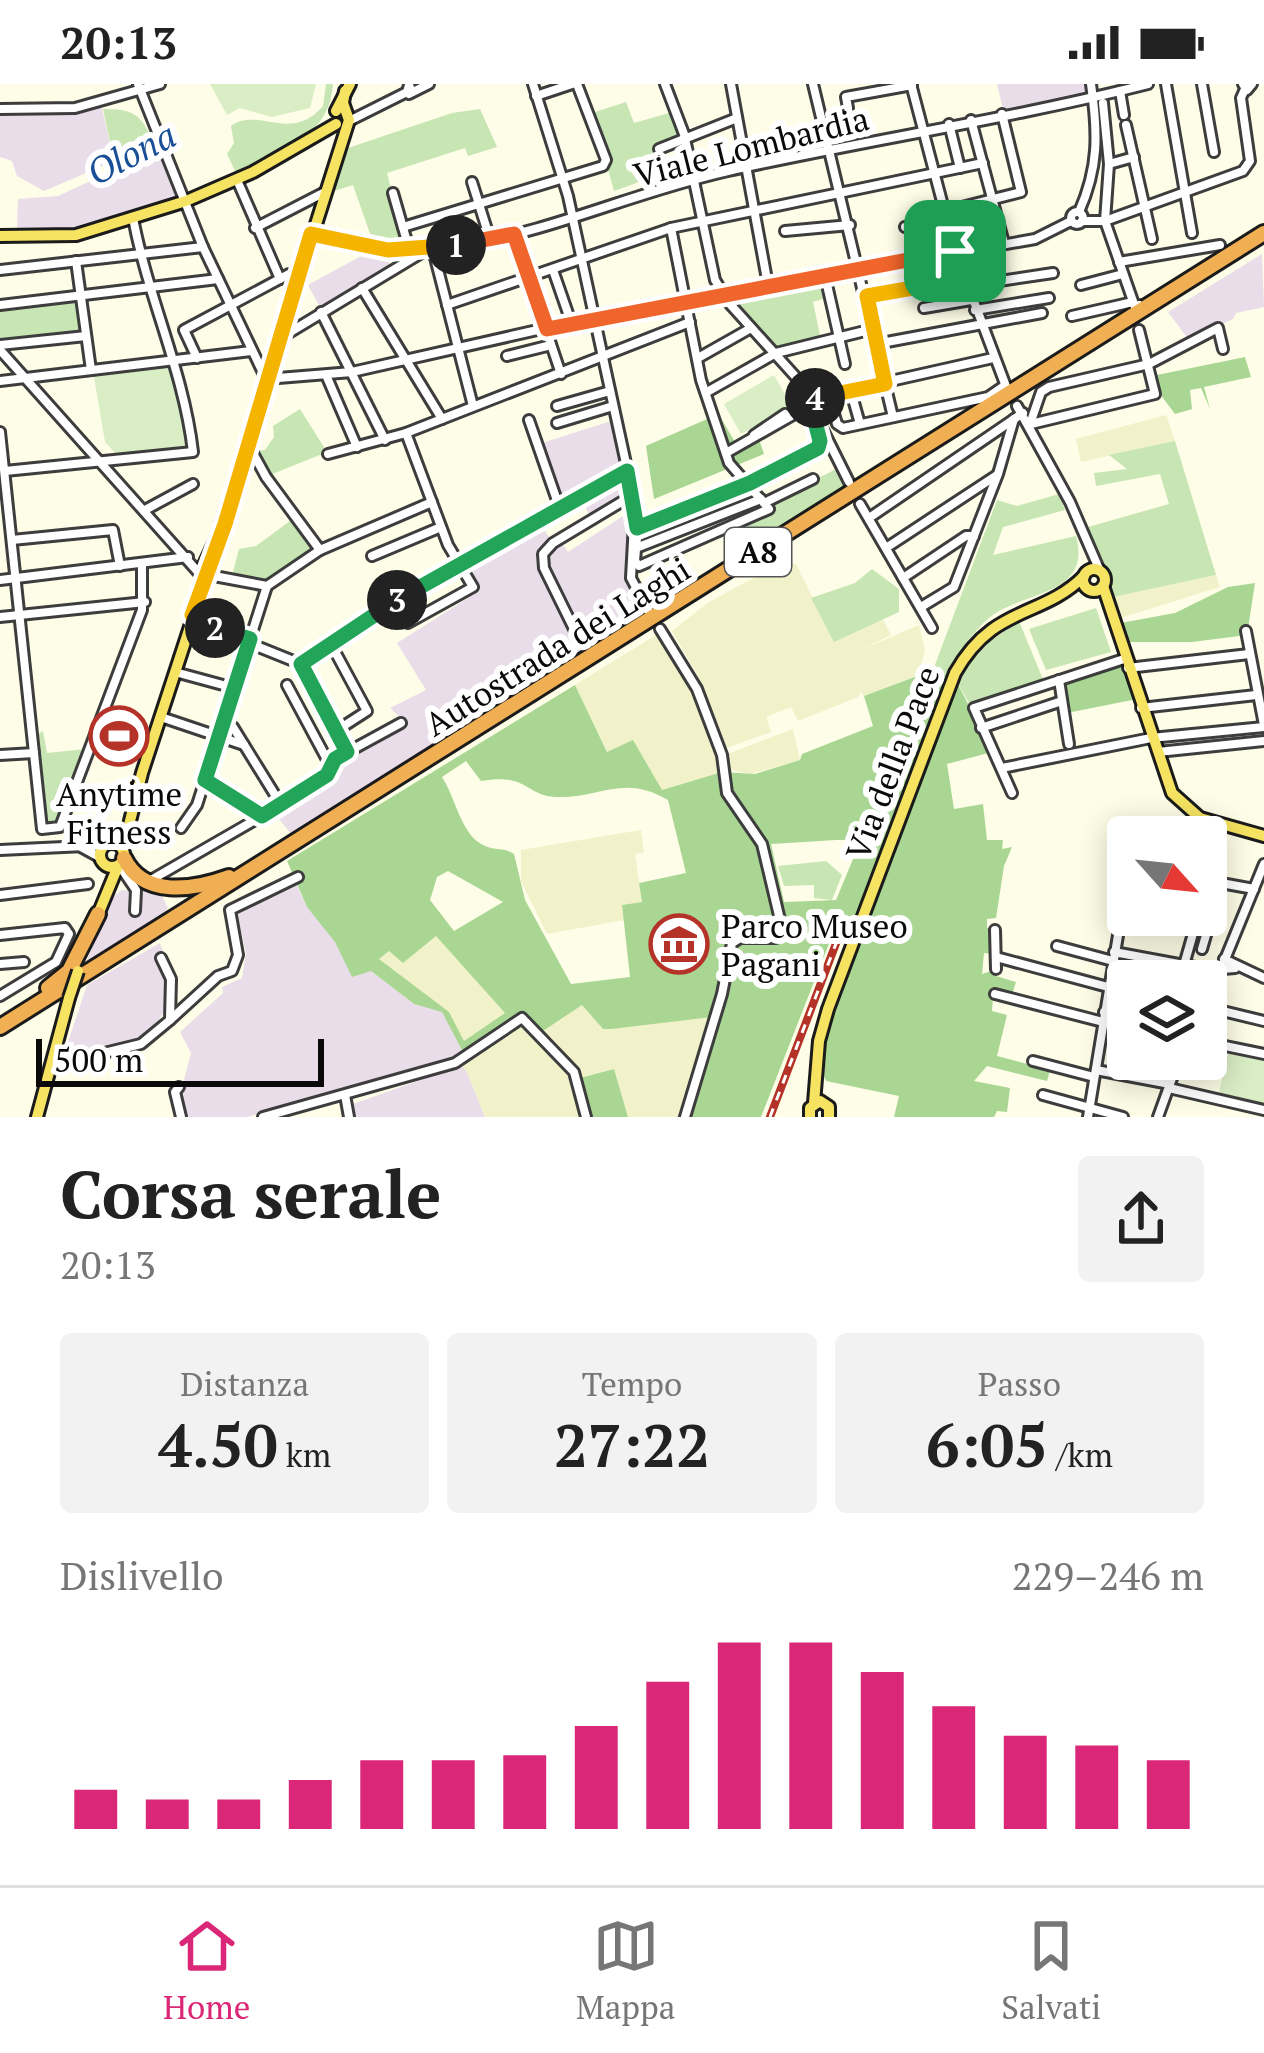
<!DOCTYPE html>
<html lang="it">
<meta charset="utf-8">
<style>
:root{--surface:#fff;--page:#f2f2f2;--text:#222;--muted:#767676;--line:#e0e0e0;--accent:#db2777}
body{margin:0;font-family:"PT Serif",serif;background:var(--page);color:var(--text);height:100vh;display:flex;flex-direction:column;font-size:45px;white-space:nowrap}
*{box-sizing:border-box;margin:0}
p{font-size:39px;color:var(--muted)}
.icon{flex:none;width:66px;height:66px;fill:none;stroke:currentColor;stroke-width:2;stroke-linecap:round;stroke-linejoin:round}
.map{position:relative;height:1033px;overflow:hidden}
.drawer{display:flex;flex-direction:column;background:var(--surface);flex:1}
.drawer>*{flex:none}
.needle{width:78px;rotate:117deg}
.controls{position:absolute;left:1107px;top:732px;display:grid;gap:24px}
.controls a{display:grid;place-items:center;width:120px;height:120px;border-radius:12px;background:var(--surface);box-shadow:0 6px 30px #0003;font-size:60px}
.scale{position:absolute;left:36px;bottom:30px;width:288px;box-sizing:border-box;padding-left:12px;border:6px solid #0a0a0a;border-top:0;font-size:33px;line-height:42px;white-space:nowrap;color:#0a0a0a;-webkit-text-stroke:9px #fff;paint-order:stroke}
.pin{position:absolute;display:grid;place-items:center;width:102px;height:102px;color:#fff;margin:-51px;border-radius:24px;box-shadow:0 6px 18px #0006}
.km{position:absolute;width:60px;height:60px;margin:-30px;border-radius:50%;background:#222;color:#fff;font-size:33px;line-height:60px;text-align:center}
.round{display:grid;place-items:center;flex:none;width:126px;height:126px;border-radius:12px;background:var(--page)}
.head{display:flex;align-items:center;justify-content:space-between;height:204px;padding:0 60px}
h1{font-size:66px;font-weight:600;line-height:90px}
.figures{display:grid;grid-template-columns:repeat(3,1fr);gap:18px;height:204px;padding:12px 60px}
.figures div{display:grid;align-content:center;border-radius:12px;background:var(--page);text-align:center}
.figures b{font-size:60px;font-weight:600}
.figures small{font-size:33px;font-weight:400}
.figures p{font-size:33px}
.chart{height:336px;padding:24px 60px}
.chart p{display:flex;justify-content:space-between}
.chart svg{width:100%;height:216px;margin-top:12px;stroke:var(--accent);stroke-width:6}
.status{display:flex;justify-content:space-between;align-items:center;height:84px;padding:0 60px;background:var(--surface);direction:ltr}
.status svg{height:33px;fill:currentColor}
.dock{display:flex;justify-content:space-around;align-items:center;height:168px;border-top:3px solid var(--line);background:var(--surface);font-size:33px;color:var(--muted)}
.dock a{display:grid;justify-items:center;gap:6px}
.dock .selected{color:var(--accent)}
.map>svg:first-child{display:block}
.industrial{fill:#e9dde9}
.farmland{fill:#f1f2c9}
.green{fill:#c7e6b3}
.forest{fill:#a9d793;fill-rule:evenodd}
.pitch{fill:#daeec5}
.lines{fill:none;stroke-linecap:round;stroke-linejoin:round}
.minor-casing{stroke:#3d3d3d;stroke-width:14}
.major-casing{stroke:#1b1b1b;stroke-width:16}
.highway-casing{stroke:#1b1b1b;stroke-width:20}
.minor{stroke:#fff;stroke-width:8}
.major{stroke:#f5e361;stroke-width:10}
.highway{stroke:#f0af53;stroke-width:14}
.rail-casing{stroke:#b43227;stroke-width:8}
.rail{stroke:#fff;stroke-width:3;stroke-dasharray:9;stroke-linecap:butt}
.major-bridge-casing{stroke:#1b1b1b;stroke-width:16;stroke-linecap:butt}
.major-bridge{stroke:#f5e361;stroke-width:10}
.split-1-casing{stroke:#fff;stroke-width:24}
.split-2-casing{stroke:#fff;stroke-width:24}
.split-3-casing{stroke:#fff;stroke-width:24}
.split-4-casing{stroke:#fff;stroke-width:24}
.split-5-casing{stroke:#fff;stroke-width:24}
.split-1{stroke:#f0652b;stroke-width:15}
.split-2{stroke:#f5b400;stroke-width:15}
.split-3{stroke:#22a559;stroke-width:15}
.split-4{stroke:#22a559;stroke-width:15}
.split-5{stroke:#f5b400;stroke-width:15}
.labels{text-anchor:middle;dominant-baseline:central;stroke-width:12;stroke-linejoin:round;paint-order:stroke}
.shield{fill:#fff;stroke:#545454;stroke-width:3}
.shield-label{font-size:30px;font-weight:bold;fill:#0a0a0a}
.street-label{font-size:33px;fill:#0a0a0a;stroke:#fff}
.poi-label{font-size:33px;fill:#0a0a0a;stroke:#fff}
.water-label{font-size:36px;font-style:italic;fill:#184f96;stroke:#fff}
</style>
<div class="status"><b>20:13</b><svg viewBox="0 0 49 12"><path d="M0 12V9h3v3zM5 12V6h3v6zM10 12V3h3v9zM15 12V0h3v12zM26 1h20v11H26zM47 4h2v5h-2z"/></svg></div>
<div class="map">
<svg width="1264" height="1033" viewBox="0 0 1264 1033">
<rect width="100%" height="100%" fill="#fefde7"/>
<g class="industrial">
<path d="M997 0H1088V1L1086 11 1003 25Z"/>
<path d="M101 20 114 77 44 107 17 92 12 77 0 73V27L75 28Z"/>
<path d="M155 62 179 114 75 146 17 147 18 115 58 112 127 80Z"/>
<path d="M370 167 387 169 390 184 320 223 308 201Z"/>
<path d="M1262 170 1264 223 1236 229 1233 235 1189 256 1168 228Z"/>
<path d="M614 336 629 410 591 433 580 416 562 426 539 360Z"/>
<path d="M632 426 626 482 646 528 292 751 274 729 333 689 335 677 403 636 390 624 426 606 397 559 476 509 465 479 540 438 553 460 560 456 568 468Z"/>
<path d="M295 797 307 823 371 887 414 920 442 927 465 972 247 1033H187L181 1007 191 969 180 948 223 909 222 903 242 894 246 869 238 834 240 823Z"/>
<path d="M122 806 160 808 168 824 160 835 83 886 112 813Z"/>
<path d="M160 859 164 870 157 874 168 903 167 923 153 945 134 958 70 966 67 961 87 901Z"/>
<path d="M460 982 466 985 485 1033H353L350 1021Z"/>
</g>
<g class="farmland">
<path d="M1166 331 1175 357 1081 378 1076 355Z"/>
<path d="M780 480H796L834 557 883 535 891 551 861 566 919 541 925 567 918 591 864 612 861 608 858 613 798 637 791 623 766 633 771 648 724 665 699 594 672 547 709 518Z"/>
<path d="M1216 491 1220 503 1120 534 1113 513Z"/>
<path d="M656 551 694 609 720 670 722 688 662 706 608 669 575 601Z"/>
<path d="M793 645 800 676 750 690 727 685 725 671Z"/>
<path d="M641 746 644 768 635 770 642 818 622 821 624 836 547 850 521 797V766Z"/>
<path d="M436 852 506 929 464 958 439 921 417 908 379 875 389 867 404 878Z"/>
<path d="M582 921 602 944 713 932 683 1033H628L614 985 579 994 540 949Z"/>
<path d="M521 937 574 991 585 1033H485L466 986 460 981Z"/>
</g>
<g class="green">
<path d="M326 0H333C330 53 279 69 237 91L227 70 234 59 231 42C257 22 291 60 323 22Z"/>
<path d="M626 18 634 39 669 29 679 54 655 62 664 89 614 107 592 29Z"/>
<path d="M103 25C127 25 140 27 150 52L114 77Z"/>
<path d="M480 25 497 63 468 72 465 64 387 89 406 163 374 161 353 101 331 108 342 66 452 29Z"/>
<path d="M823 198 826 214 813 218 821 256 777 266 730 216Z"/>
<path d="M75 215 80 249 0 259V224Z"/>
<path d="M300 325 327 368 270 391 254 367 265 366 274 353 273 342Z"/>
<path d="M1175 357 1216 491 1113 513C1111 486 1095 469 1088 443L1169 420 1160 390 1096 402 1094 389 1127 385 1109 371Z"/>
<path d="M838 384 848 402 757 459 747 441 769 431 768 420Z"/>
<path d="M1059 410 1065 426 1003 443 993 471 1076 452C1091 507 1035 507 999 527 985 535 975 548 965 560L967 565 950 592 933 586 997 416 1017 422Z"/>
<path d="M294 434 315 466 263 499 232 492 239 465 256 462Z"/>
<path d="M872 485 899 505V528L834 558 811 514 855 499Z"/>
<path d="M1096 524 1111 568 1046 586 1029 545Z"/>
<path d="M1019 537 1044 598 970 621 955 594 988 559Z"/>
<path d="M43 647 47 669 86 665 58 739 44 741 36 652Z"/>
<path d="M826 777 842 791 832 816 814 814V801L784 802 778 782Z"/>
</g>
<g class="forest">
<path d="M1245 273 1251 293 1204 303 1210 325 1201 304 1190 306 1192 325 1175 330 1160 310 1157 291Z"/>
<path d="M701 314H709L735 358 759 355 764 370 654 415 646 362 707 335Z"/>
<path d="M1255 499 1247 551 1192 558H1121L1115 540 1175 529 1228 503Z"/>
<path d="M1124 579 1137 615 1067 629 1063 596Z"/>
<path d="M933 586 955 594 992 668 947 680 954 725 983 720 987 756H1003L1002 765 1012 763 1004 782 996 834 987 835V844L992 845 991 870 984 869 982 890 994 886 996 892 1016 898 1012 911 993 913 992 927 1007 931 997 972 1050 986 1047 997 987 982 974 997 1010 1004 1007 1028 997 1027 994 1033H894L899 1012 826 997C807 958 843 895 856 857L834 847 761 1033H683L712 933 611 945H603L582 921 540 949 523 930 465 972 442 928 414 920 371 887 352 893 335 858 307 823 287 777 575 601 607 668 633 656 662 706 722 688 755 690 800 676 802 670 873 642 864 612ZM466 677 481 697C529 689 524 711 555 713 599 715 623 689 668 716L686 789 639 799 642 818 622 821 630 893 571 900 525 816 514 770C503 763 497 767 485 762 461 752 456 714 442 693ZM836 756H861L836 816 784 818 771 760ZM448 787 503 818 454 847 430 816 437 793ZM436 852 505 929 464 957 449 928 379 875 389 867 403 879Z"/>
<path d="M614 985 628 1033H585L576 995Z"/>
</g>
<g class="pitch">
<path d="M210 0H316L310 24 272 33 240 24 227 31Z"/>
<path d="M171 281 190 364 121 375 105 358 94 293Z"/>
<path d="M774 291 791 321 741 350 724 320Z"/>
<path d="M1235 967 1264 976V1024L1218 1013 1228 969Z"/>
</g>
<g class="lines">
<defs>
<g id="minor">
<path d="M138 0 203 163 266 295 352 288 595 233 1035 155 1071 137"/>
<path d="M533 0 568 112 635 421 631 494 649 528"/>
<path d="M665 0 684 50 715 196 729 219 813 312"/>
<path d="M731 0 768 201"/>
<path d="M813 0 893 333"/>
<path d="M911 0 955 167 1007 305"/>
<path d="M1166 0 1192 149"/>
<path d="M1202 0 1214 68"/>
<path d="M1243 0 1247 6 1252 0"/>
<path d="M1120 7 1124 31"/>
<path d="M409 10 429 0"/>
<path d="M536 12 572 0"/>
<path d="M1103 19 1109 80 1105 137 1135 223 1139 221"/>
<path d="M848 24 846 13 912 1"/>
<path d="M0 25 75 24 160 0"/>
<path d="M971 36 1004 159"/>
<path d="M349 37 407 8 409 1 411 6 407 8"/>
<path d="M949 40 960 84"/>
<path d="M1126 41 1152 155"/>
<path d="M659 65 737 34"/>
<path d="M1109 80 1134 73"/>
<path d="M237 96 280 195"/>
<path d="M472 98 490 155"/>
<path d="M393 109 410 168"/>
<path d="M946 127 1021 108 1002 30"/>
<circle cx="1077" cy="134" r="6"/>
<path d="M1079 128C1099 83 1098 49 1091 0"/>
<path d="M1082 137H1105L1243 87 1250 77 1241 14 1245 5"/>
<path d="M403 143 603 82 606 76 577 0"/>
<path d="M905 143 947 135"/>
<path d="M255 144 323 109"/>
<path d="M785 147 850 141"/>
<path d="M311 150C471 195 578 121 728 87 867 56 1010 35 1148 0"/>
<path d="M514 150 561 290"/>
<path d="M433 166 473 322"/>
<path d="M76 177 91 286"/>
<path d="M1119 178 1220 161"/>
<path d="M0 186 203 163"/>
<path d="M553 186 571 238"/>
<path d="M825 192 845 280"/>
<path d="M1081 201 1123 190"/>
<path d="M966 202 1053 189"/>
<path d="M362 204 442 335"/>
<path d="M867 212 964 195"/>
<path d="M0 221 218 195"/>
<path d="M447 221 671 144 983 79"/>
<path d="M924 224 971 216"/>
<path d="M975 226 1049 214"/>
<path d="M321 228 385 356"/>
<path d="M1072 232 1133 218"/>
<path d="M282 253 423 168"/>
<path d="M876 260 1042 229"/>
<path d="M0 261 86 252"/>
<path d="M0 266 198 488"/>
<path d="M507 272 551 261"/>
<path d="M197 274 184 246 289 190 298 192"/>
<path d="M698 274 751 244"/>
<path d="M326 291 357 363"/>
<path d="M0 297 251 267"/>
<path d="M707 308 776 269 873 245"/>
<path d="M851 308 860 340"/>
<path d="M829 313 837 340 843 344 988 313 1004 302"/>
<path d="M815 314 993 274"/>
<path d="M557 322 610 307"/>
<path d="M1017 322 1070 418 1100 487"/>
<path d="M529 336 560 425"/>
<path d="M557 339 613 322"/>
<path d="M1030 340 1041 308 1049 303 1149 280 1218 244 1223 265"/>
<path d="M1031 340 1155 310 1139 246"/>
<path d="M823 346 849 398"/>
<path d="M0 348 42 745 60 743 142 526V479"/>
<path d="M406 349 448 461 473 503 408 539"/>
<path d="M754 351 785 330"/>
<path d="M248 360 266 393 320 466"/>
<path d="M726 369 793 331 810 316"/>
<path d="M328 370 406 349 690 238"/>
<path d="M5 387 193 368C184 288 148 214 133 134"/>
<path d="M764 419 813 395"/>
<path d="M860 420 932 544"/>
<path d="M145 426 193 400"/>
<path d="M869 434 1023 329"/>
<path d="M634 442 750 399 818 364 821 357 813 316"/>
<path d="M637 454 635 477 639 482 769 425 729 379 701 296 671 144"/>
<path d="M12 456 113 446 120 482"/>
<path d="M636 464 761 415"/>
<path d="M886 464 997 391"/>
<path d="M372 472 441 443"/>
<path d="M214 492 267 502"/>
<path d="M903 494 966 452H974"/>
<path d="M0 496 188 473"/>
<path d="M267 502 320 466 432 418"/>
<path d="M921 523 954 503 998 390 1014 335"/>
<path d="M192 531 199 539 301 580 347 668"/>
<path d="M0 533 145 518"/>
<path d="M660 545 697 605 722 671 727 709 762 760 781 840 776 854H740L732 859 722 910 685 1033"/>
<path d="M1246 547 1264 641"/>
<path d="M577 551 544 484 543 470 553 459 633 411"/>
<path d="M332 562 367 627 336 647"/>
<path d="M301 580 408 509 627 387"/>
<path d="M1128 584 1249 570"/>
<path d="M175 588 234 604"/>
<path d="M1059 596 1069 660"/>
<path d="M287 601 331 683"/>
<path d="M1141 624 1256 611"/>
<path d="M161 633 244 661"/>
<path d="M233 643 280 719"/>
<path d="M981 644 1062 617"/>
<path d="M1158 668 1264 657"/>
<path d="M0 671 34 669"/>
<path d="M1002 684 1151 654 1264 643"/>
<path d="M205 696 262 732"/>
<path d="M1012 709 974 624 1124 575"/>
<path d="M181 744 197 721 267 502"/>
<path d="M81 763 101 774"/>
<path d="M0 766 106 761"/>
<path d="M119 781 136 806 135 827"/>
<path d="M151 796 262 732 327 691 335 675 401 639"/>
<path d="M0 811 88 800"/>
<path d="M995 846 996 885"/>
<path d="M0 851 65 844 69 850 56 878 0 912"/>
<path d="M1057 862 1113 877"/>
<path d="M1202 865 1221 799 1254 805"/>
<path d="M1114 868 1211 886 1235 884"/>
<path d="M996 873 1108 903"/>
<path d="M1224 875 1264 894"/>
<path d="M0 880 24 878"/>
<path d="M1184 881 1196 839"/>
<path d="M1221 885 1264 780"/>
<path d="M1206 898 1210 886"/>
<path d="M995 910 1103 938"/>
<path d="M1206 923 1264 937"/>
<path d="M1104 928 1128 933"/>
<path d="M170 936 218 892 232 887 238 871 230 826 298 793"/>
<path d="M1206 958 1264 970"/>
<path d="M1033 977 1094 993"/>
<path d="M51 982 141 960 170 936 171 895 161 874"/>
<path d="M1096 986 1170 1000"/>
<path d="M179 1003 175 1008 181 1033"/>
<path d="M1169 1004 1264 1026"/>
<path d="M345 1011 349 1033"/>
<path d="M1043 1011 1123 1033"/>
<path d="M263 1033 455 979 522 934 574 988 586 1033"/>
<path d="M1088 1033 1124 815 1128 816"/>
<path d="M1158 1033 1179 975"/>
</g>
<g id="major">
<path d="M336 27 350 0"/>
<path d="M0 152 76 151 186 117 253 88 336 40"/>
<path d="M203 483 217 453 349 36 343 19 345 7"/>
<circle cx="1094" cy="496" r="11"/>
<path d="M1103 502 1172 709 1200 734 1264 752"/>
<circle cx="112" cy="771" r="12"/>
<path d="M123 765 142 689 206 494"/>
<path d="M97 833 118 782"/>
<path d="M814 1019 819 957 828 925 955 589C994 520 1041 535 1084 492"/>
<path d="M37 1033 69 914"/>
<path d="M810 1033V1024L820 1017 829 1023V1033"/>
</g>
<g id="highway">
<path d="M124 774C143 814 193 806 229 793"/>
<path d="M48 904 69 887 98 830"/>
<path d="M0 943 1264 149"/>
</g>
</defs>
<use href="#minor" class="minor-casing"/>
<use href="#major" class="major-casing"/>
<use href="#highway" class="highway-casing"/>
<use href="#minor" class="minor"/>
<use href="#major" class="major"/>
<use href="#highway" class="highway"/>
<defs>
<path id="rail" d="M770 1033 840 849"/>
</defs>
<use href="#rail" class="rail-casing"/>
<use href="#rail" class="rail"/>
<defs>
<path id="major-bridge" d="M69 914 78 887"/>
</defs>
<use href="#major-bridge" class="major-bridge-casing"/>
<use href="#major-bridge" class="major-bridge"/>
</g>
<g class="lines">
<defs>
<path id="split-1" d="M456 161 514 150 547 245 955 167"/>
<path id="split-2" d="M215 544 192 531 225 440 311 150 388 166 456 161"/>
<path id="split-3" d="M215 544 250 555 205 696 262 732 327 691 335 675 347 668 301 580 397 516"/>
<path id="split-4" d="M397 516 627 387 637 444 750 399 818 364 820 357 811 322 815 314"/>
<path id="split-5" d="M815 314 885 300 867 212 964 195 955 167"/>
</defs>
<use href="#split-1" class="split-1-casing"/>
<use href="#split-2" class="split-2-casing"/>
<use href="#split-3" class="split-3-casing"/>
<use href="#split-4" class="split-4-casing"/>
<use href="#split-5" class="split-5-casing"/>
<use href="#split-1" class="split-1"/>
<use href="#split-2" class="split-2"/>
<use href="#split-3" class="split-3"/>
<use href="#split-4" class="split-4"/>
<use href="#split-5" class="split-5"/>
</g>
<defs>
<symbol id="stadium-ring" viewBox="-11 -11 22 22"><circle r="9.5" fill="#fff" stroke="#b43227" stroke-width="1.5"/><path d="M0-5a6.5 5 0 1 0 0 10a6.5 5 0 1 0 0-10ZM-3.5-1.8h7v3.6h-7Z" fill="#b43227"/></symbol>
<symbol id="museum-ring" viewBox="-11 -11 22 22"><circle r="9.5" fill="#fff" stroke="#b43227" stroke-width="1.5"/><path d="M0-6L6-3V-2H-6V-3ZM-5-1h2V3h-2ZM-1-1h2V3h-2ZM3-1h2V3H3ZM-6 4H6V6H-6Z" fill="#b43227"/></symbol>
</defs>
<g fill-rule="evenodd">
<use href="#stadium-ring" x="86" y="619" width="66" height="66"/>
<use href="#museum-ring" x="646" y="827" width="66" height="66"/>
</g>
<g class="labels">
<rect class="shield" x="725" y="444" width="66" height="48" rx="9"/>
<g class="shield-label">
<text x="758" y="468">A8</text>
</g>
<g class="street-label">
<text transform="translate(751 62) rotate(-14)">Viale Lombardia</text>
<text transform="translate(557 562) rotate(-32)">Autostrada dei Laghi</text>
<text transform="translate(892 679) rotate(-69)">Via della Pace</text>
</g>
<g class="poi-label">
<text x="119" y="709">Anytime<tspan x="119" dy="38">Fitness</tspan></text>
<text x="721" y="841" text-anchor="start">Parco Museo<tspan x="721" dy="38">Pagani</tspan></text>
</g>
<g class="water-label">
<text transform="translate(131 69) rotate(-27)">Olona</text>
</g>
</g>
</svg>
<div class="controls">
<a><svg class="needle" viewBox="-14 -14 28 28"><path d="M0-13l5 13h-10z" fill="#e53935"/><path d="M0 13l5-13h-10z" fill="#767676"/></svg></a>
<a><svg class="icon" aria-label="layers" viewBox="0 0 24 24"><path d="M12 4l9 5-9 5-9-5zM3 14l9 5 9-5"/></svg></a>
</div>
<div class="scale">500 m</div>
<div class="pin" style="left:955px;top:167px;background:#1e9e55"><svg class="icon" aria-label="arrive" viewBox="0 0 24 24"><path d="M6 21V4h12l-3 4 3 4H6"/></svg></div>
<b class="km" style="left:456px;top:161px">1</b>
<b class="km" style="left:215px;top:544px">2</b>
<b class="km" style="left:397px;top:516px">3</b>
<b class="km" style="left:815px;top:314px">4</b>
</div>
<section class="drawer">
<div class="head"><div><h1>Corsa serale</h1><p>20:13</p></div><a class="round"><svg class="icon" aria-label="share" viewBox="0 0 24 24"><path d="M12 15V3M7 8l5-5 5 5M5 13v7h14v-7"/></svg></a></div>
<div class="figures">
<div><p>Distanza</p><b>4.50<small> km</small></b></div>
<div><p>Tempo</p><b>27:22</b></div>
<div><p>Passo</p><b>6:05<small> /km</small></b></div>
</div>
<div class="chart"><p><span>Dislivello</span>229–246 m</p>
<svg viewBox="0 0 160 44" preserveAspectRatio="none"><path d="M5 44V36M15 44V38M25 44V38M35 44V34M45 44V30M55 44V30M65 44V29M75 44V23M85 44V14M95 44V6M105 44V6M115 44V12M125 44V19M135 44V25M145 44V27M155 44V30"/></svg>
</div>
</section>
<nav class="dock">
<a class="selected"><svg class="icon" aria-label="home" viewBox="0 0 24 24"><path d="M3 11l9-7 9 7M6 9v11h12V9"/></svg>Home</a>
<a><svg class="icon" aria-label="map" viewBox="0 0 24 24"><path d="M3 6l6-2 6 2 6-2v14l-6 2-6-2-6 2zM9 4v14M15 6v14"/></svg>Mappa</a>
<a><svg class="icon" aria-label="saved" viewBox="0 0 24 24"><path d="M7 4h10v16l-5-4-5 4z"/></svg>Salvati</a>
</nav>
